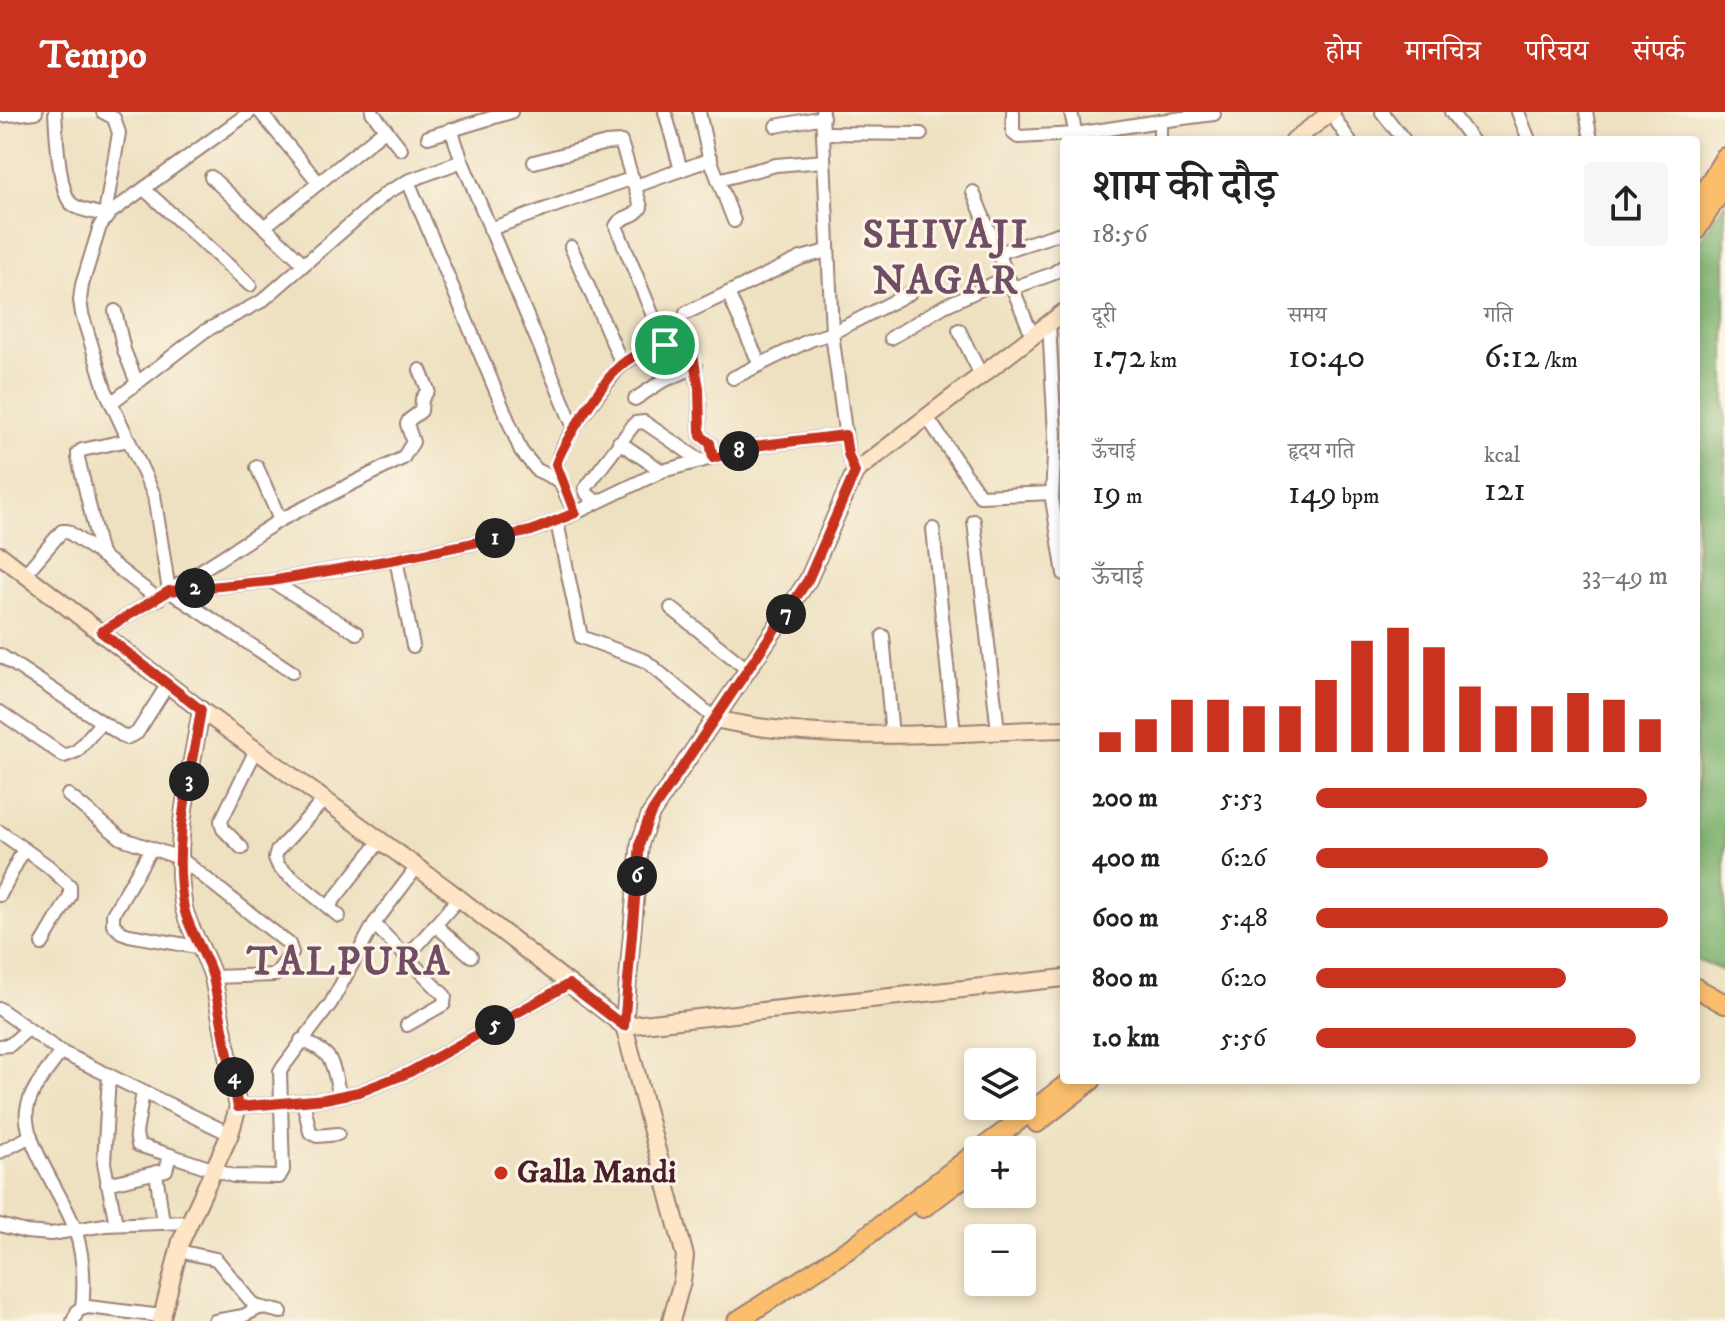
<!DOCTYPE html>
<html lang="hi">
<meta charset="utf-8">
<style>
:root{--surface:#fff;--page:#f6f6f6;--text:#222;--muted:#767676;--accent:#c8321e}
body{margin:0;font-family:"IM FELL DW Pica","Noto Serif Devanagari",serif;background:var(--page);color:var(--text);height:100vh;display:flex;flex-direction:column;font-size:30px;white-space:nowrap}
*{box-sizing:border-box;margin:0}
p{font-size:26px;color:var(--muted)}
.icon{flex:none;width:44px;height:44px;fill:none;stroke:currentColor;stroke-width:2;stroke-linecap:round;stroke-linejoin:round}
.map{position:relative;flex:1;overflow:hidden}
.side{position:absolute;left:1060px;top:24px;width:640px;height:948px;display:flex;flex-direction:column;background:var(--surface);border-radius:8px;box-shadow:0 4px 12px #0003}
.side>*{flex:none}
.tools{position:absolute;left:964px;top:936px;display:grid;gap:16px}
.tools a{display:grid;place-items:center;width:72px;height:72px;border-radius:8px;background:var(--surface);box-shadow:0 4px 12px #0003;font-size:40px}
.pin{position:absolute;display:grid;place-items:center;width:68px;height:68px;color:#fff;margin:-34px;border:4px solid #fff;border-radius:50%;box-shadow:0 2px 8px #0007}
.km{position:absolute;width:40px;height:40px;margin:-20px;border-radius:50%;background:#222;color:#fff;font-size:22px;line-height:40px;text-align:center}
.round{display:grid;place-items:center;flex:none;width:84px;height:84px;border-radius:8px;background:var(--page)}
.overview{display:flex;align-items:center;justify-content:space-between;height:136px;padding:0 32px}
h1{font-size:44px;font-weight:600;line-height:60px}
.stats{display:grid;grid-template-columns:repeat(3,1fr);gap:12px;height:136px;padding:8px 32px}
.stats div{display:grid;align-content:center}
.stats b{font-size:34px;font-weight:600}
.stats small{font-size:22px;font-weight:400}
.stats p{font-size:22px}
.chart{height:224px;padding:16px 32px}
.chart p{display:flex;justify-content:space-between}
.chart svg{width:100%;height:144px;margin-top:8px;stroke:var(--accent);stroke-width:6}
ul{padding:0 32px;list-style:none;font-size:26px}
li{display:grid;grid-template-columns:128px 96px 1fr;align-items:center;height:60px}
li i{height:20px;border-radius:10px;background:var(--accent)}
header{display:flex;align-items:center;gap:48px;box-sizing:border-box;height:112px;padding:0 40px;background:var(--accent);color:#fff}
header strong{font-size:38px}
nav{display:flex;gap:44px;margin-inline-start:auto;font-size:28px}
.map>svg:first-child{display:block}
.forest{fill:#7ab06c;stroke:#62684c;stroke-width:2}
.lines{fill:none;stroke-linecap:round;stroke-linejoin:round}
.street-casing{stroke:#9c8076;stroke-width:16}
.secondary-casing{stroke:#9c8076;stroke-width:20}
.primary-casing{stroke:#9c8076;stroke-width:22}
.street{stroke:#fff;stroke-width:12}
.secondary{stroke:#fde5c5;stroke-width:16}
.primary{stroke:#fabe6d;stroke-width:18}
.route-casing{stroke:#fff;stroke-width:16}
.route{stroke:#c8321e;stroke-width:10}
.poi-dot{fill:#c8321e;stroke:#fcf5e5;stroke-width:3}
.labels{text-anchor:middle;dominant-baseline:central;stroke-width:6;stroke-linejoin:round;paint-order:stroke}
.poi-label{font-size:32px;font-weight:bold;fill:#4a1f2b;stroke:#fcf5e5;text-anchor:start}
.district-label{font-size:40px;font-weight:bold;letter-spacing:2px;fill:#704d65;stroke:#fcf5e5}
</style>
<header>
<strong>Tempo</strong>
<nav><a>होम</a><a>मानचित्र</a><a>परिचय</a><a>संपर्क</a></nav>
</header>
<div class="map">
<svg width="1725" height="1209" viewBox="0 0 1725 1209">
<rect width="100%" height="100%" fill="#fcf5e5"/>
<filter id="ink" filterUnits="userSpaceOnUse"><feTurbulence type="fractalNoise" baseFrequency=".0125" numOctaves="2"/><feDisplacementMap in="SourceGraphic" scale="16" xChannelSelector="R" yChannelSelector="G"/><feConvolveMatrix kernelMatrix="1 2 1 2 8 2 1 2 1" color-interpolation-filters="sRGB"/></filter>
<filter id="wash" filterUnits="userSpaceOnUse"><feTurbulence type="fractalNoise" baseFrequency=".006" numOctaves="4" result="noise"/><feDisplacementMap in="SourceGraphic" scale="32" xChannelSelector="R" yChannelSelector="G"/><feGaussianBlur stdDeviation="1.8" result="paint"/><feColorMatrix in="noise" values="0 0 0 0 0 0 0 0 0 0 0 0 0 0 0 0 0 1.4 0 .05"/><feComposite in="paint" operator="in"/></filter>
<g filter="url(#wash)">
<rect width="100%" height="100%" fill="#eee1c1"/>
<path class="forest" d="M1725 90V859L1696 848V135Z"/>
</g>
<g filter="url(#ink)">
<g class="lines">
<defs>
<g id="street">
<path d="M55 0C56 20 59 74 69 89 75 98 95 100 104 103"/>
<path d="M103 0 114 6 119 21 104 108"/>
<path d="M250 0 110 101 100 114 82 173 80 188 82 202 105 277 154 383 169 479 292 560"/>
<path d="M260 0 319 71"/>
<path d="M372 0 401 37"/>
<path d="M665 0 681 58"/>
<path d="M699 0 708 41 734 109"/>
<path d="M822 0 832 221 848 342 855 360"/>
<path d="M1013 0V21L1018 25 1076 22 1160 9"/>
<path d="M1071 0 1077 28"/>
<path d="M1382 0 1404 28"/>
<path d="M1451 0 1472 28"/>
<path d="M1518 0 1529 28"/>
<path d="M1586 0 1591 28"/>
<path d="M1331 1 1349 28"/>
<path d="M0 4 36 0"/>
<path d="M776 14 823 5"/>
<path d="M451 17 462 49 574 316"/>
<path d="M823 21 921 22"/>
<path d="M428 25 511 0"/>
<path d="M1160 28V9L1214 2"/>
<path d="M534 50 606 31 621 30 641 95C636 106 621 103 616 114L665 233"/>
<path d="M211 65 304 152"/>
<path d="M718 68 776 53 824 49"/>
<path d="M408 69 521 339 537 358 562 370"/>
<path d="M636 74 711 47"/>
<path d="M144 77 250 173"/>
<path d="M973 80 1032 223"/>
<path d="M264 115 386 17"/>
<path d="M490 117 633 66"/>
<path d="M571 135 622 252"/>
<path d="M998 141 1064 120"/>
<path d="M1013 176 1052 162 1064 154"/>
<path d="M728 181 760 253"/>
<path d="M115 199 124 238 137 271"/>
<path d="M686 201 801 146 827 139"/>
<path d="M1049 210 1055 323 1052 387 1064 462"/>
<path d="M959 218 981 263"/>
<path d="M891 226 944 194 1008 165"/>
<path d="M733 266 810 228 832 221 910 181"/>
<path d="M635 287 661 270 696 255"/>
<path d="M111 291 205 219 262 189 386 81 408 69 462 49"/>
<path d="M927 305 980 384 1052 381"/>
<path d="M129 328 82 338 78 341V346L101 443 158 487"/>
<path d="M619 330 662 359"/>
<path d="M257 355 280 408"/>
<path d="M597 390 587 382 585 377 635 311 644 310 701 349"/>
<path d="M575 401C569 388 557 369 557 354 555 335 603 277 616 259 628 245 672 225 689 229L699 276 700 319 701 324 710 331 713 346"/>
<path d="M974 409 998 619"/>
<path d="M557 410 581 525 646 549 715 607"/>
<path d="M933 417 954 621"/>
<path d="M396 447 413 534"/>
<path d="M25 462 62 419H67L101 443"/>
<path d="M271 469 357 521"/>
<path d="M172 477 280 408 403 346 413 330 407 312 409 308 421 299 422 287 428 278 420 258"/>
<path d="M671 496 748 558"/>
<path d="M101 520 169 479 271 469 396 447 531 419 565 406 662 359 762 333 845 323"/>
<path d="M883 524 892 624"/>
<path d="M0 543 126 626 137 621 168 572"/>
<path d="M0 600 64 644 77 639 101 611"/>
<path d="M68 683 121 726 180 746 289 832 292 841 275 863 213 865"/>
<path d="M324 688 277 739 275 746 279 755 339 804"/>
<path d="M0 720 48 754 70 774V784L42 832"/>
<path d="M242 736 223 717 221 709 256 638"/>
<path d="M151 737 113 802V812L121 820 129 823 202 836"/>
<path d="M0 783 24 737"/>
<path d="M328 795 380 729"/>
<path d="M374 812 445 884 444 892 407 913"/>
<path d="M435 813 471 844"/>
<path d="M407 845 459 786"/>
<path d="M0 897 61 940 230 1022"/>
<path d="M301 928C336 942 331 950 340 984"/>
<path d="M0 934 10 933 28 917"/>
<path d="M61 940C49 957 30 977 27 998 22 1029 65 1086 75 1117 83 1142 85 1170 82 1196"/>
<path d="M109 963 104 1051 116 1112"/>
<path d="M143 980 136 1021 138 1033 170 1043"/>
<path d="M303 989 310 1020 317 1024 338 1022"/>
<path d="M238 995 325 987 359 980 408 961 569 872"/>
<path d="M0 1040 31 1024"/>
<path d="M156 1060 163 1111"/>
<path d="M107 1072 166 1058 170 1043 233 1064 279 1065 283 1058 280 959 331 891 374 812 417 755"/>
<path d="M0 1113 26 1120 51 1122 105 1113 188 1110"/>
<path d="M178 1139 216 1147 255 1194 281 1200"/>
<path d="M73 1209 78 1198 88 1195 162 1204"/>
<path d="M215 1209 243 1204 259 1196"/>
</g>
<g id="secondary">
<path d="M1294 28 1332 0"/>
<path d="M0 443 201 598 447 777 624 914 1064 866"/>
<path d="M715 607C830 633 947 620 1064 617"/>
<path d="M161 1209 181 1129 230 1022 238 995 213 865C206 841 189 819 184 796 171 731 191 662 201 598"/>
<path d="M671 1209 682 1169 685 1144 624 914 640 731 650 703 808 468 855 360 1064 200"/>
</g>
<g id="primary">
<path d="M1696 93 1725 45"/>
<path d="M1696 119 1725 72"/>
<path d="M1696 876 1725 892"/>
<path d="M1037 1011 1092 968"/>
<path d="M980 1038 1072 968"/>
<path d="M923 1096 978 1055"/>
<path d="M737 1209 855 1133 978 1039"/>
</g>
</defs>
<use href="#street" class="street-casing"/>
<use href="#secondary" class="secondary-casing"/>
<use href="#primary" class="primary-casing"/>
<use href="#street" class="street"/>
<use href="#secondary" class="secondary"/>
<use href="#primary" class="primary"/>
</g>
</g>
<g class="lines" filter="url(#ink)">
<defs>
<path id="route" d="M685 227 691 232 699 276 700 319 701 324 710 331 713 346 762 333 845 323 848 342 855 360 808 468 650 703 640 731 624 914 569 872 408 961 359 980 325 987 238 995 213 865C206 841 189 820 184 796 171 731 191 662 201 598L101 520 169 479 271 469 396 447 531 419 575 401 556 352C564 329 603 269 621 253 636 240 666 230 685 227Z"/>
</defs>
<use href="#route" class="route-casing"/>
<use href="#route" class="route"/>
</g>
<circle class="poi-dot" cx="501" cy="1061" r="8"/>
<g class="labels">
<g class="poi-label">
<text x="517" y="1061">Galla Mandi</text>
</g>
<g class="district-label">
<text x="946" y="124">SHIVAJI<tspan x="946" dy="46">NAGAR</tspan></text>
<text x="349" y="851">TALPURA</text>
</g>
</g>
</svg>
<div class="tools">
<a><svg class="icon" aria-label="layers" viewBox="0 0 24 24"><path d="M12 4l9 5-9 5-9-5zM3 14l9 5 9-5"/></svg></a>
<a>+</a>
<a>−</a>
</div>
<div class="pin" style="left:665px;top:233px;background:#1e9e55"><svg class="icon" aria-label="arrive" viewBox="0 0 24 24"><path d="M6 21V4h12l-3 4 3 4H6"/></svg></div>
<b class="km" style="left:495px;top:426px">1</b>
<b class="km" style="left:195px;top:476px">2</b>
<b class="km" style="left:189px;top:669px">3</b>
<b class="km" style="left:234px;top:965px">4</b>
<b class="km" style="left:495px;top:913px">5</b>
<b class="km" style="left:637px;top:764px">6</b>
<b class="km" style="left:786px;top:502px">7</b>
<b class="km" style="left:739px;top:339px">8</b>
<section class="side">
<div class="overview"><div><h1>शाम की दौड़</h1><p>18:56</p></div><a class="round"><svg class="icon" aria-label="share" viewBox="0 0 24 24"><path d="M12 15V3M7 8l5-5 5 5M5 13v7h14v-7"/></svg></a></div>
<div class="stats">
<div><p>दूरी</p><b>1.72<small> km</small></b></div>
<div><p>समय</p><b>10:40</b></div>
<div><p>गति</p><b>6:12<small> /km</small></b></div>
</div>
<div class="stats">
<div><p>ऊँचाई</p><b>19<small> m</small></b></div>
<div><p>हृदय गति</p><b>149<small> bpm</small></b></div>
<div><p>kcal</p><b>121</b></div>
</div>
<div class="chart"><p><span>ऊँचाई</span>33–49 m</p>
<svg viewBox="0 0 160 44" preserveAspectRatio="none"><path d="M5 44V38M15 44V34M25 44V28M35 44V28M45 44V30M55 44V30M65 44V22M75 44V10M85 44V6M95 44V12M105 44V24M115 44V30M125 44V30M135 44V26M145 44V28M155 44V34"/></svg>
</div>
<ul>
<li><b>200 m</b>5:53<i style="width:94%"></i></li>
<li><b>400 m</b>6:26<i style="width:66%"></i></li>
<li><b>600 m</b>5:48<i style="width:100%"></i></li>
<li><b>800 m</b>6:20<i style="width:71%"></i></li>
<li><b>1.0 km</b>5:56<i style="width:91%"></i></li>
</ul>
</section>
</div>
